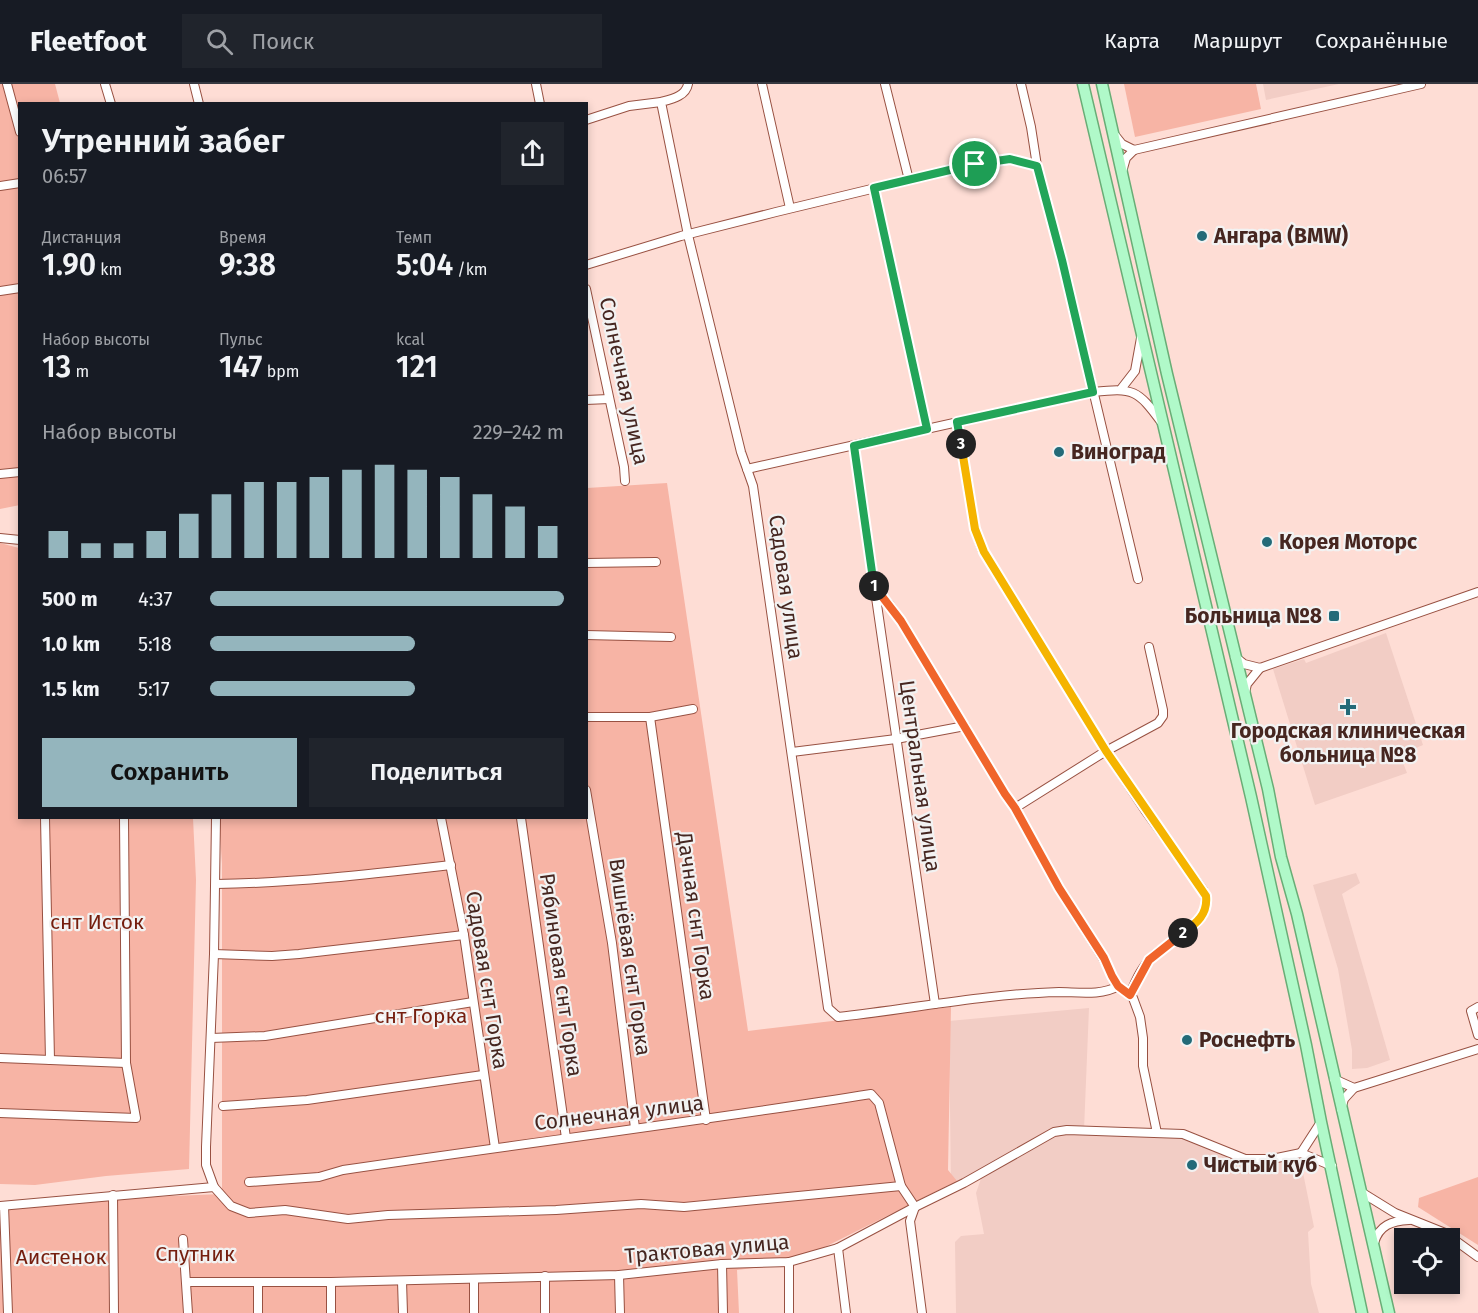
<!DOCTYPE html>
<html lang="ru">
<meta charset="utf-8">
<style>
:root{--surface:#171b24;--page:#20242c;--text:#f1f3f6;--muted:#9ea1a6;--line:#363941;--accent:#94b5bd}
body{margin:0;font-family:"Fira Sans",sans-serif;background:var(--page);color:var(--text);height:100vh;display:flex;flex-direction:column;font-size:22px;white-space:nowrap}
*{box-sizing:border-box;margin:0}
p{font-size:20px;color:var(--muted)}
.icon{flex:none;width:33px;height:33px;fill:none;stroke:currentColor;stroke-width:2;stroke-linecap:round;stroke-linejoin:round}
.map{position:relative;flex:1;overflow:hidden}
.side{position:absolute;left:18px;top:18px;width:570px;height:717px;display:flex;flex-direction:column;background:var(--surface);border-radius:0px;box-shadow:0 3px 9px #0003}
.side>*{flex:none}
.controls{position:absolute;left:1394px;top:1144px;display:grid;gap:12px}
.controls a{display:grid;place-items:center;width:66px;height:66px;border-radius:0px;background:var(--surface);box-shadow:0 3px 9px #0003;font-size:30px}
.pin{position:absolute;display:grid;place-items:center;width:51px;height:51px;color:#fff;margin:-26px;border:3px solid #fff;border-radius:50%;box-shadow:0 2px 6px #0007}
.km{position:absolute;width:30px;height:30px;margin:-15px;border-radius:50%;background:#222;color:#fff;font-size:16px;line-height:30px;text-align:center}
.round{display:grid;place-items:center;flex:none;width:63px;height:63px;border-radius:0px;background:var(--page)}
.headline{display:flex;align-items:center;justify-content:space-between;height:102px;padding:0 24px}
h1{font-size:33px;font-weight:600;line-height:45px}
.metrics{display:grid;grid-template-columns:repeat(3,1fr);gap:9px;height:102px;padding:6px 24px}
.metrics div{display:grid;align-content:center}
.metrics b{font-size:30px;font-weight:600}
.metrics small{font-size:16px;font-weight:400}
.metrics p{font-size:16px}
.chart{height:168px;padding:12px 24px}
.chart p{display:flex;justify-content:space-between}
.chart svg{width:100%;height:108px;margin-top:6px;stroke:var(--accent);stroke-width:6}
.primary-button{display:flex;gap:12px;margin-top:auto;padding:12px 24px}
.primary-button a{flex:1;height:69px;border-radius:0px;background:var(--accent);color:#111;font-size:24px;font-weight:600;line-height:69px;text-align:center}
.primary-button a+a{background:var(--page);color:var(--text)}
ul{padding:0 24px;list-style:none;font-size:20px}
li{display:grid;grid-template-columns:96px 72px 1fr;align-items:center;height:45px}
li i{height:15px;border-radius:8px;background:var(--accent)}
header{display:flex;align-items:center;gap:36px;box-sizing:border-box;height:84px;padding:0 30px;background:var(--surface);border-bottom:2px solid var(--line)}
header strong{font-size:28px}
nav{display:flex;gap:33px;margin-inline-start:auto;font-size:21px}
.search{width:420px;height:54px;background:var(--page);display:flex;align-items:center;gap:15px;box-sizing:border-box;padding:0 21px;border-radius:0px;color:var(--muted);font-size:22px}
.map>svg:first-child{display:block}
.built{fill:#f2cdc5}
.green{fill:#f7b4a5}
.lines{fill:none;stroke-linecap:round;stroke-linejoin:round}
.minor-casing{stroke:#985142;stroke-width:10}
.major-casing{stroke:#69ad76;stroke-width:13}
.minor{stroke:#fff;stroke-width:8}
.major{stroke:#b0f9c9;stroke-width:10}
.split-1-casing{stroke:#fff;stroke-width:12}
.split-2-casing{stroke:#fff;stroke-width:12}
.split-3-casing{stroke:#fff;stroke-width:12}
.split-4-casing{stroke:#fff;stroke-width:12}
.split-1{stroke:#22a559;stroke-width:8}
.split-2{stroke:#f0652b;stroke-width:8}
.split-3{stroke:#f5b400;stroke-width:8}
.split-4{stroke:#22a559;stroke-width:8}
.poi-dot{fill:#236a78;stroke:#f2f2f2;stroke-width:2}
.labels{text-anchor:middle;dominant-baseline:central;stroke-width:4.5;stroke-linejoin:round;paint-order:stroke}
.poi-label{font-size:21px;font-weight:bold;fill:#462620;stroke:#f2f2f2;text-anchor:start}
.street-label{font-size:21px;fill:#462620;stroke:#f2f2f2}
.park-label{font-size:21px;fill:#751e0e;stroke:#f2f2f2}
</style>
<header>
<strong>Fleetfoot</strong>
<div class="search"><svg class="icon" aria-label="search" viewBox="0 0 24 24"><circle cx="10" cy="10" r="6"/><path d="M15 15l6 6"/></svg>Поиск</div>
<nav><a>Карта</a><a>Маршрут</a><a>Сохранённые</a></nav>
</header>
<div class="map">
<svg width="1478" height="1229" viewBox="0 0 1478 1229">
<rect width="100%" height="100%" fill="#feddd5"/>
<g class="built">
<path d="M1263 0H1339L1266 16Z"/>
<path d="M1386 549 1423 661 1400 671 1407 689 1315 721 1273 585 1304 575 1306 579Z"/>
<path d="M1356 789 1360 799 1342 810 1390 976 1367 984 1352 985V966L1338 885 1313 801Z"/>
<path d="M1089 924 1084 1046 1183 1050 1245 1075 1299 1069 1314 1143 1308 1148 1311 1200 1319 1229H956L955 1158 961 1152 984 1150 976 1109 983 1089 951 1106 949 937Z"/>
</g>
<g class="green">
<path d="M0 0H55L60 19 20 20V421L0 425Z"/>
<path d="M1124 0H1256L1261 25 1135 53Z"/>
<path d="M667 399 748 947 951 923 948 1086 957 1097 793 1179 737 1186 739 1229H0V1119L222 1110V780L219 734H586L587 404Z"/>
<path d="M0 459 19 464 20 734H193L196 796 189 1085 106 1092 35 1101 0 1100Z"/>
<path d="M1478 1093V1161L1418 1123 1419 1114Z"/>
</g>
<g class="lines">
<defs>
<g id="minor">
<path d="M7 0 20 48"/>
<path d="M105 0 111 20"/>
<path d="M194 0 199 20"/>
<path d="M536 0 540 20"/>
<path d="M688 0C686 12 672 15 661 18L688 151 741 368 753 402 828 924 838 933C912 925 985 910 1059 908 1077 908 1102 912 1118 902L1103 874 1059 804 1015 724 1005 710 901 537 889 520 874 504"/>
<path d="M762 0 790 124"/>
<path d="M885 0 909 96"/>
<path d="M1021 0 1031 43 1037 82 1062 176 1138 495"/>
<path d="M586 36 629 22 661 18"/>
<path d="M1114 50 1122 60 1134 66"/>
<path d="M1134 66 1421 0"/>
<path d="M1122 88 1126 74 1134 66"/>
<path d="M0 102 20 99"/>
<path d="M874 104 927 345"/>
<path d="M586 181 681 152 776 128 975 80 1010 75 1037 82"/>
<path d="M586 205 624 383 625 397"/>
<path d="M0 207 20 204"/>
<path d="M1121 305 1135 287 1141 254"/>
<path d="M586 316 609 315"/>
<path d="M957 338 975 445 982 465 1106 667 1015 724"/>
<path d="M854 362 935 920"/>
<path d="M747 385 1093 308C1134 304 1137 305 1162 339"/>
<path d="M0 390 20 388"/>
<path d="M0 454 20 456"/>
<path d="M586 479 656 478"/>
<path d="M586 551 671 553"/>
<path d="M1235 573 1244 580 1260 584 1478 508"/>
<path d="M1245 609 1247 600 1260 584"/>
<path d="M586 633H650L693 625"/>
<path d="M650 633 706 1036"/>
<path d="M792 668 896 655 965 642"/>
<path d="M586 706 612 859 635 1044"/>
<path d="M45 734 50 976"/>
<path d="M441 734 464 851 495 1064"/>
<path d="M521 734 566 1054"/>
<path d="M216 800C295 799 372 790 451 781"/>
<path d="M214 870 272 872 299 870 464 851"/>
<path d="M1118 902 1133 914 1140 933 1143 954V982L1157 1049"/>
<path d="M1130 911C1135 897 1143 881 1154 871 1173 855 1218 837 1203 806L1145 726 1106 667 1158 639 1163 632V626L1149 563"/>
<path d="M1478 923 1471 927 1478 951"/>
<path d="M211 954 265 952 473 918"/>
<path d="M0 974 126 979"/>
<path d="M1334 995 1354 1004 1478 965"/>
<path d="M223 1022 307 1016 483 991"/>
<path d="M1341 1025 1344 1015 1354 1004"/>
<path d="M0 1029 136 1034 126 979 124 734"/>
<path d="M1301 1069 1321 1038"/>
<path d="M1301 1069 1332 1082"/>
<path d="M249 1098 319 1093 343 1086C519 1060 695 1038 871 1010L879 1019 901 1102 915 1123"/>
<path d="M214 1103 206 1081V1063L214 870 216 734"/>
<path d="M1361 1108 1395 1129 1445 1149 1478 1173"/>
<path d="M113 1111 114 1229"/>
<path d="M0 1122 214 1103 231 1122 249 1129 285 1126 348 1135 388 1131 556 1126 641 1120 684 1123 901 1102"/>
<path d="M4 1122 8 1229"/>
<path d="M915 1123 910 1137 922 1229"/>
<path d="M183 1155 188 1229"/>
<path d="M1374 1159C1379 1141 1392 1137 1409 1136"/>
<path d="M838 1164 846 1229"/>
<path d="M722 1180 723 1229"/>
<path d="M619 1191 620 1229"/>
<path d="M545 1192V1229"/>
<path d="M402 1197 403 1229"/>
<path d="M187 1198H331L619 1191 722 1180 789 1178 838 1164 915 1123 964 1099 1054 1048 1067 1046 1183 1050 1245 1075H1272L1301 1069"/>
<path d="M258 1198V1229"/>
<path d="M331 1198V1229"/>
<path d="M474 1229V1195"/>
<path d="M789 1229V1178"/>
</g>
<g id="major">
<path d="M1083 0 1251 713 1306 961 1321 1038 1362 1229"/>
<path d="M1102 0 1167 290 1268 705 1281 773 1297 830 1389 1229"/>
</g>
</defs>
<use href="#minor" class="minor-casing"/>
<use href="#major" class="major-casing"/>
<use href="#minor" class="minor"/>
<use href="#major" class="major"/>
</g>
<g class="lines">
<defs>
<path id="split-1" d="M874 502 854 362 927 345 874 104 975 80"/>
<path id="split-2" d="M874 502 901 537 1005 710 1015 724 1059 804 1104 874 1112 892 1118 902 1130 911 1149 876 1183 849"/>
<path id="split-3" d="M961 360 975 445 984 468 1106 667 1206 812C1208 830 1197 839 1183 849"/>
<path id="split-4" d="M961 360 957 338 1093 308 1062 176 1037 82 1010 75 975 80"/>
</defs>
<use href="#split-1" class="split-1-casing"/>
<use href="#split-2" class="split-2-casing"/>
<use href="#split-3" class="split-3-casing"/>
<use href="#split-4" class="split-4-casing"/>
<use href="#split-1" class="split-1"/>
<use href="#split-2" class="split-2"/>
<use href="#split-3" class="split-3"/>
<use href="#split-4" class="split-4"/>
</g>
<g class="poi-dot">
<circle cx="1202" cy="152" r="6"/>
<circle cx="1059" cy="368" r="6"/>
<circle cx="1267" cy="458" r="6"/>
<rect x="1328" y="526" width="12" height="12" rx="3"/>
<path d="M1345 614h6v6h6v6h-6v6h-6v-6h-6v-6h6z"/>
<circle cx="1187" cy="956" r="6"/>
<circle cx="1192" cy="1081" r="6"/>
</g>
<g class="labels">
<g class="poi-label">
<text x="1214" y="152">Ангара (BMW)</text>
<text x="1071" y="368">Виноград</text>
<text x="1279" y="458">Корея Моторс</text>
<text x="1322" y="532" text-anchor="end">Больница №8</text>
<text x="1348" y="647" text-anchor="middle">Городская клиническая<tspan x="1348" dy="24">больница №8</tspan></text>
<text x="1199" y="956">Роснефть</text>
<text x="1204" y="1081">Чистый куб</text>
</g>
<g class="street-label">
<text transform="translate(624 297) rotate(78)">Солнечная улица</text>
<text transform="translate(786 503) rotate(82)">Садовая улица</text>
<text transform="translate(920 692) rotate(82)">Центральная улица</text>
<text transform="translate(696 832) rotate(82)">Дачная снт Горка</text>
<text transform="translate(630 873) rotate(82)">Вишнёвая снт Горка</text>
<text transform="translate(561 891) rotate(82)">Рябиновая снт Горка</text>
<text transform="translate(487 896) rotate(81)">Садовая снт Горка</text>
<text transform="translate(619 1029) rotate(-7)">Солнечная улица</text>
<text transform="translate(707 1165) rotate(-5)">Трактовая улица</text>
</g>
<g class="park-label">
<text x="97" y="838">снт Исток</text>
<text x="421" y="932">снт Горка</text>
<text x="195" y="1170">Спутник</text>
<text x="61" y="1173">Аистенок</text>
</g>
</g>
</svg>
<div class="controls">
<a><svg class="icon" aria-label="locate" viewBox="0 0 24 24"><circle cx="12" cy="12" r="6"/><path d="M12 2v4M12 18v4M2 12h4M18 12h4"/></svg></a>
</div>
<div class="pin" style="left:975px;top:80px;background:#1e9e55"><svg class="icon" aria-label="arrive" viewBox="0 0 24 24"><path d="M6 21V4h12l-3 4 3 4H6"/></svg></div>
<b class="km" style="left:874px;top:502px">1</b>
<b class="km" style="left:1183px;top:849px">2</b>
<b class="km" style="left:961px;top:360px">3</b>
<section class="side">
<div class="headline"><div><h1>Утренний забег</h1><p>06:57</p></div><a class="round"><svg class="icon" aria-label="share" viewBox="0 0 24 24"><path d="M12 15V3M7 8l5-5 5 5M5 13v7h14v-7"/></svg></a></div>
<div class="metrics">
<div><p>Дистанция</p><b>1.90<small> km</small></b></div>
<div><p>Время</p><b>9:38</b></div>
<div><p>Темп</p><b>5:04<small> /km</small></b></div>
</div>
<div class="metrics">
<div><p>Набор высоты</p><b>13<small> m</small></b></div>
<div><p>Пульс</p><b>147<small> bpm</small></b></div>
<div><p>kcal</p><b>121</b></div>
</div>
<div class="chart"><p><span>Набор высоты</span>229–242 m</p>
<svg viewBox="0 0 160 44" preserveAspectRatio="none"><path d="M5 44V33M15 44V38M25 44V38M35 44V33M45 44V26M55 44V18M65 44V13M75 44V13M85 44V11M95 44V8M105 44V6M115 44V8M125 44V11M135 44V18M145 44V23M155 44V31"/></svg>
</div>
<ul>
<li><b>500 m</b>4:37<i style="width:100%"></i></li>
<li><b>1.0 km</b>5:18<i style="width:58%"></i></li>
<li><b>1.5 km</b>5:17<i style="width:58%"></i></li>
</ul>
<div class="primary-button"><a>Сохранить</a><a>Поделиться</a></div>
</section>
</div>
